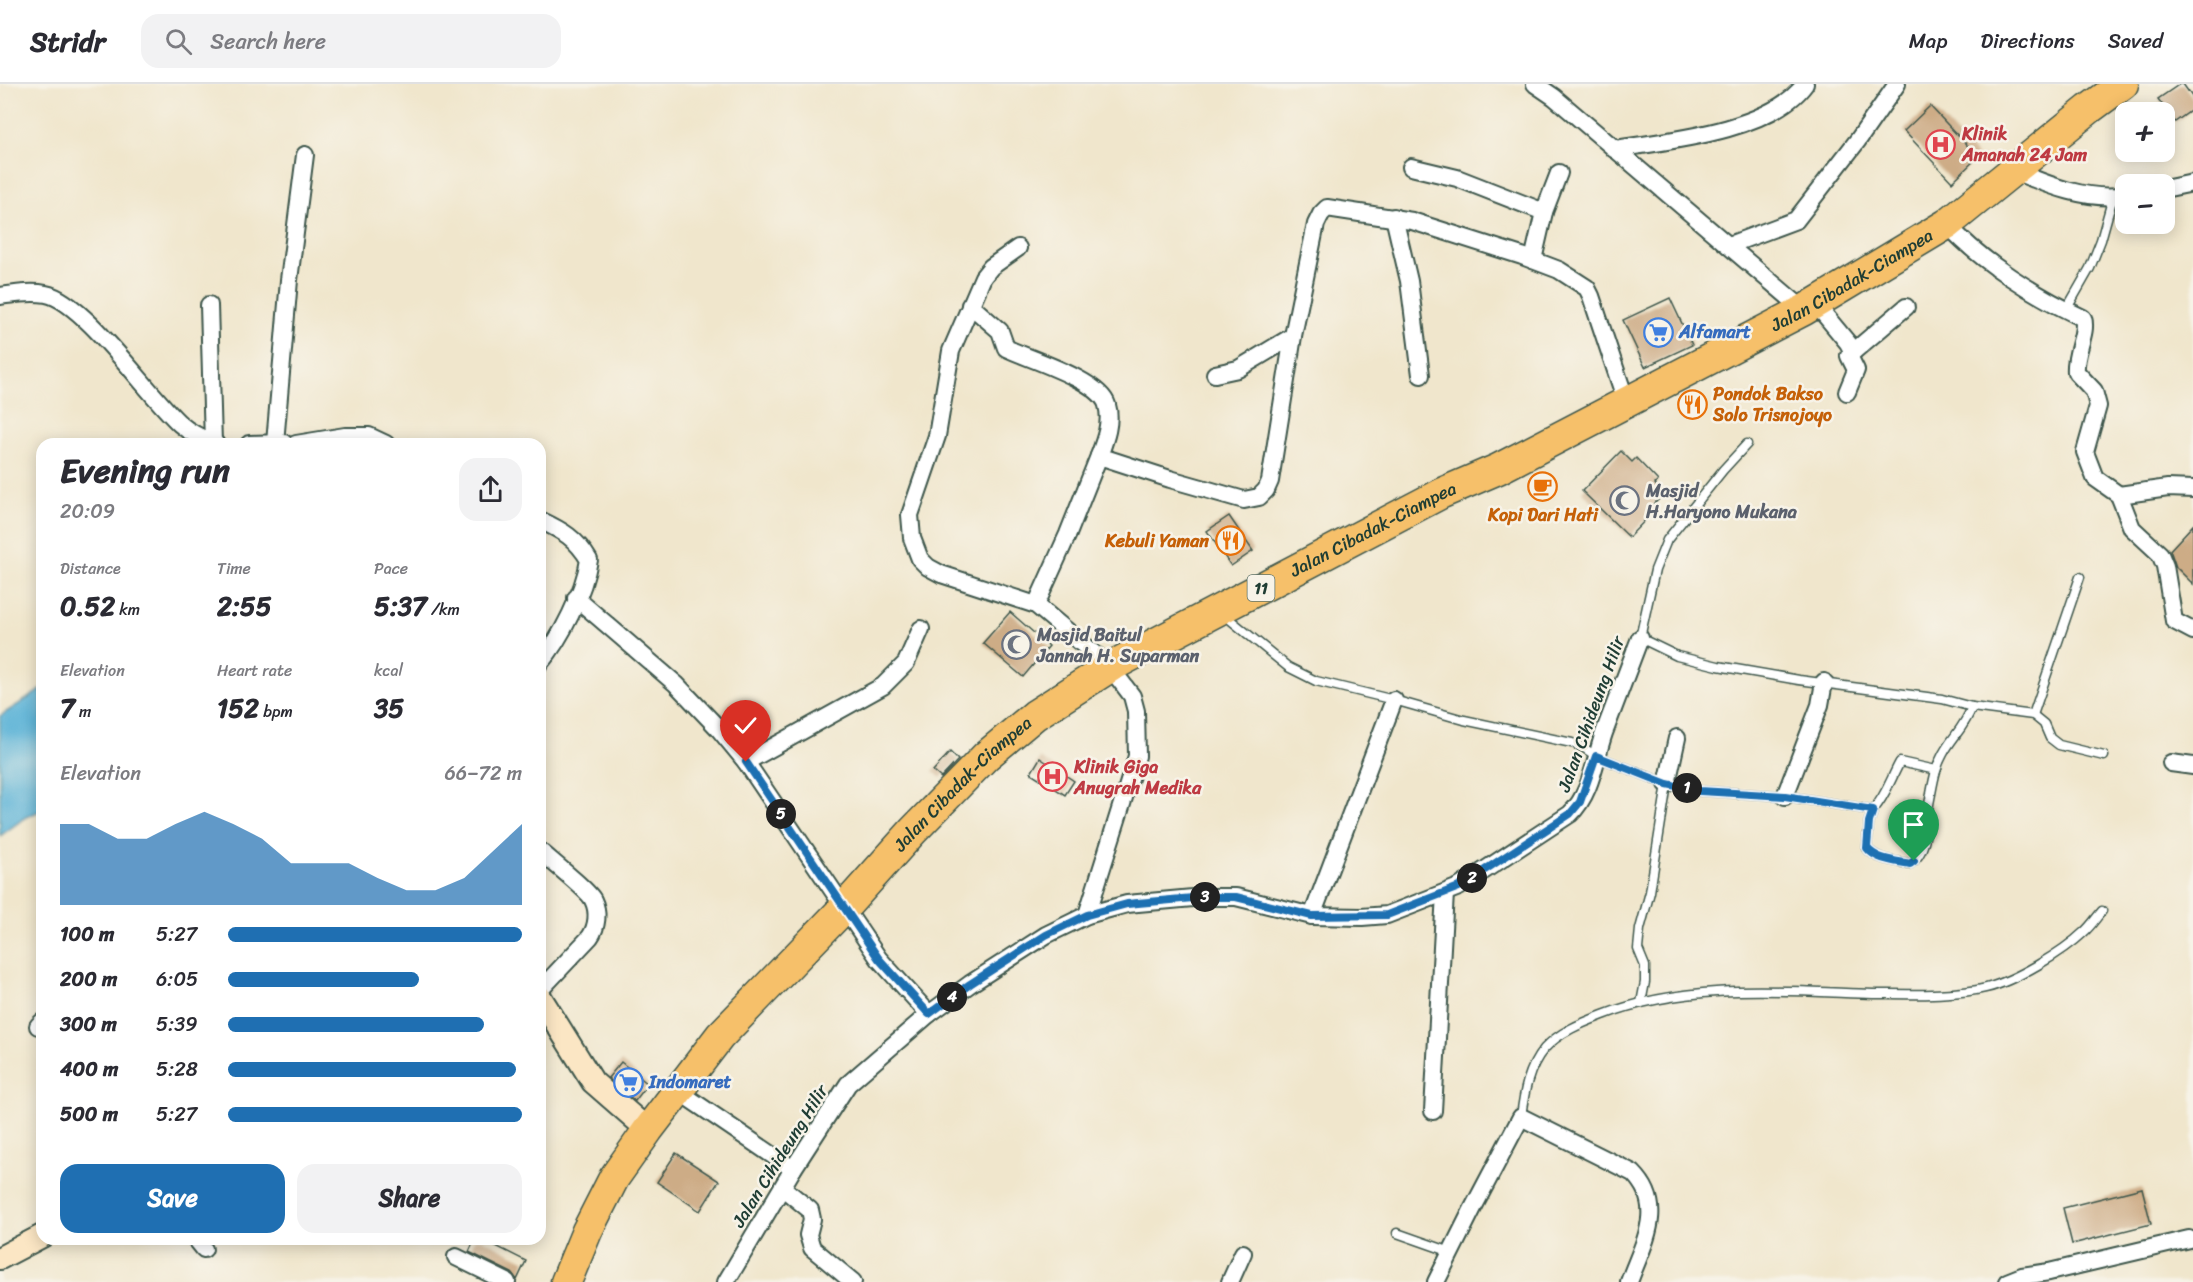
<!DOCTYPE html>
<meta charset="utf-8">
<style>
:root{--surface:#fff;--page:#f2f2f3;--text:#2b2b33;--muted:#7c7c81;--line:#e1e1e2;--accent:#1f6fb2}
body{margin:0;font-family:Sriracha,sans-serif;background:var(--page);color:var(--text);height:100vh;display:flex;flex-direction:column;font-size:22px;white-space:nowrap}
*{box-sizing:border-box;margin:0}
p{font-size:20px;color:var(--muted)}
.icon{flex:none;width:33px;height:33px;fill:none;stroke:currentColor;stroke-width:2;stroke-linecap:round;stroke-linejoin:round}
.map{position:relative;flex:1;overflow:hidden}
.details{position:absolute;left:36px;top:354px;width:510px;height:807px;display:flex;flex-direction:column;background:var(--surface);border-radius:18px;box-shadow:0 3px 15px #0003}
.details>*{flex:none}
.controls{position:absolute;left:2115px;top:18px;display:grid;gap:12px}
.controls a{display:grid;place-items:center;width:60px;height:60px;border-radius:12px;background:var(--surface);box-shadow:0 3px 15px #0003;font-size:30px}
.pin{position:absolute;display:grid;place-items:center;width:51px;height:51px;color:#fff;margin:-62px -26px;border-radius:50% 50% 50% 0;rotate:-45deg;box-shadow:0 0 6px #0007}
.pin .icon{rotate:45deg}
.km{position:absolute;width:30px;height:30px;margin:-15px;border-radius:50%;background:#222;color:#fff;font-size:16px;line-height:30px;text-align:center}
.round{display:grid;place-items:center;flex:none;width:63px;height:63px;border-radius:18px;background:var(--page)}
.headline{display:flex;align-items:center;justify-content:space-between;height:102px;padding:0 24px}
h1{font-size:33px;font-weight:800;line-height:45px}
.figures{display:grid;grid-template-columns:repeat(3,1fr);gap:9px;height:102px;padding:6px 24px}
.figures div{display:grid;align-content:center}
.figures b{font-size:26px;font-weight:800}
.figures small{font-size:16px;font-weight:400}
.figures p{font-size:16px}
.chart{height:168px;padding:12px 24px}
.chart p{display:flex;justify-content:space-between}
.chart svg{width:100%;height:108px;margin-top:6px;fill:var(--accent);opacity:.7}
.button{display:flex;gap:12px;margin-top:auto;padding:12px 24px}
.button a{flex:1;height:69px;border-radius:18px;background:var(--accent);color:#fff;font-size:24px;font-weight:800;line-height:69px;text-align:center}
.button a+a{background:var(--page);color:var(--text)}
ul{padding:0 24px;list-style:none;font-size:20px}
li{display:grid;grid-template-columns:96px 72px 1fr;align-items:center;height:45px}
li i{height:15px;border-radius:8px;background:var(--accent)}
header{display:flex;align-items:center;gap:36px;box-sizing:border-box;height:84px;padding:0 30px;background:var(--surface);border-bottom:2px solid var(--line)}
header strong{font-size:28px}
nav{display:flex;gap:33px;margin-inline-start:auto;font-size:21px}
.search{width:420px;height:54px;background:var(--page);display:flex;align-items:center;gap:15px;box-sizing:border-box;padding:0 21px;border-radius:18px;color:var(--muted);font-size:22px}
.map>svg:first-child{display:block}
.water{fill:#5ab2d7;stroke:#3c7886;stroke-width:1.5}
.building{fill:#cdac86}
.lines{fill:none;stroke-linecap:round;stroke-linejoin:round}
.lane-casing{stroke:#3e564b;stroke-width:11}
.street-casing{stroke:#3e564b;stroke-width:20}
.secondary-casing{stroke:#3e564b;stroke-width:26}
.highway-casing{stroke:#3e564b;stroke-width:33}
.lane{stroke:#fff;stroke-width:8}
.street{stroke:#fff;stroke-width:16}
.secondary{stroke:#fbe6c4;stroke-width:22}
.highway{stroke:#f6c06b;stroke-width:30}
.route-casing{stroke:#fff;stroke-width:12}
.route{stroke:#1f6fb2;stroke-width:8}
.labels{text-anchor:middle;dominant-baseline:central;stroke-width:5;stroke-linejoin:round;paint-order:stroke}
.shield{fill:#f7f3e8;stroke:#60746a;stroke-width:1.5}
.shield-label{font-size:16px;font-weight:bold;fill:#1f3d34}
.health-label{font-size:18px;font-weight:bold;fill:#be3a42;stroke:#f7f3e8;text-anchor:start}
.street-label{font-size:18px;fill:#1f3d34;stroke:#f7f3e8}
.shop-label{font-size:18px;font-weight:bold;fill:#366cbe;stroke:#f7f3e8;text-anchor:start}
.food-label{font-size:18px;font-weight:bold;fill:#c56008;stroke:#f7f3e8;text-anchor:start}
.worship-label{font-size:18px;font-weight:bold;fill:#5b616d;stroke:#f7f3e8;text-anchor:start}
</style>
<header>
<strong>Stridr</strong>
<div class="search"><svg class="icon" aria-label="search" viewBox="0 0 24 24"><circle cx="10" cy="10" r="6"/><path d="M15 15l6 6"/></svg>Search here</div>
<nav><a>Map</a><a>Directions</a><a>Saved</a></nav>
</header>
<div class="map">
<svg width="2193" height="1198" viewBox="0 0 2193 1198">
<rect width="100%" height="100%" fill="#f7f3e8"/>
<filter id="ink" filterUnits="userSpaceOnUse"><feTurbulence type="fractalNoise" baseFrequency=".0167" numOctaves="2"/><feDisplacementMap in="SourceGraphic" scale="12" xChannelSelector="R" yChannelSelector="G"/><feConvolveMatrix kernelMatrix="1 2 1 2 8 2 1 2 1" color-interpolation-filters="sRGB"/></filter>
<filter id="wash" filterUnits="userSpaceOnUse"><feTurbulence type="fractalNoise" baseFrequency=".008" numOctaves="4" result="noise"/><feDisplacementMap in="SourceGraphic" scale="24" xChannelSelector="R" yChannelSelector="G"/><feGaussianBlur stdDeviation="1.35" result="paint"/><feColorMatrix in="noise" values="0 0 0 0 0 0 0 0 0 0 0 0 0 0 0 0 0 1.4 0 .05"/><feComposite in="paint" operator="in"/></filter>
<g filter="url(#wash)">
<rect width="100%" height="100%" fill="#f0e6cc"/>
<path class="water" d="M42 605V726L26 733 0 752V632Z"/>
<g id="blocks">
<g class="building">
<path d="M2180 0H2183L2193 14V25L2175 38 2158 15Z"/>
<path d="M1930 22 1978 73 1952 98 1904 47Z"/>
<path d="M1670 214 1692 261 1645 283 1623 236Z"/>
<path d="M1621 367 1632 378 1636 374 1658 397 1655 400 1664 410 1651 423 1654 427 1629 453 1582 407Z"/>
<path d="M1229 432 1253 467 1231 482 1207 447Z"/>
<path d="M2193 441V500L2176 483 2170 466Z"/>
<path d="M1010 528 1049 562 1023 593 983 559Z"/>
<path d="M950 668 958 676 941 694 933 687Z"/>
<path d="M1040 674 1074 697 1065 711 1031 689Z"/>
<path d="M621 978 648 1000 635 1017 608 994Z"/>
<path d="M676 1069 719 1097 700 1127 657 1098Z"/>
<path d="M2142 1104 2151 1140 2072 1160 2063 1124Z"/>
<path d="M475 1155H482L526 1177 517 1196 512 1189 469 1168Z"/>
</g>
</g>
</g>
<g filter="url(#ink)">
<use href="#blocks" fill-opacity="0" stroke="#3e564b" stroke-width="1.5"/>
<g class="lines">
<defs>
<g id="lane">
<path d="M2066 226 2090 184 2101 156 2113 113"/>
<path d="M1747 360 1723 386 1667 456 1655 486 1640 554 1677 572 1718 582 1799 596 1942 615 1972 623 2033 631 2044 640 2050 654 2059 661 2104 672"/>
<path d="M1222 529 1288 583 1316 597 1394 616 1464 636 1572 659 1584 664 1596 672 1667 700 1700 707 1785 712 1873 726 1869 738 1867 764C1876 776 1895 777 1910 780 1930 767 1925 736 1930 715 1933 700 1935 684 1943 670 1953 652 1964 644 1972 623"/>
<path d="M2033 631 2080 493"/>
<path d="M1873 726C1886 712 1891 694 1900 678L1936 686"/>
<path d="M1641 919 1645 898V882L1638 865 1640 845 1650 808 1667 700"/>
<path d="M1521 1033C1524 1009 1528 984 1544 965 1559 948 1582 939 1603 931 1688 898 1783 907 1873 910 1905 910 1955 912 1986 904 2015 897 2063 868 2084 848 2091 842 2096 834 2102 827"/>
<path d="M1397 1149 1451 1168"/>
</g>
<g id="street">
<path d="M1535 0 1554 13 1804 226"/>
<path d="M1614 65C1668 57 1771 47 1805 0"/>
<path d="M1411 83 1457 94 1544 128 1533 176"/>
<path d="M2012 86C2046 100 2088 118 2126 111"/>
<path d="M2164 105 2193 99"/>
<path d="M1544 128 1559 89"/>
<path d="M1394 133 1409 197 1421 291"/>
<path d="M1947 140C1981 178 2036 212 2083 234 2088 249 2074 269 2076 288L2094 307 2098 322 2085 368 2095 394 2119 411 2132 444 2160 470 2165 482 2174 537 2193 547"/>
<path d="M1729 161 1796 136 1858 56 1897 0"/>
<path d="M1018 164 991 183 983 193 951 267 937 352 910 431 912 454 920 475 928 483 941 490 1036 521 1110 583 1132 612 1136 627 1137 672 1087 831"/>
<path d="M0 212C15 210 31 207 46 210 84 217 148 311 180 340 190 349 203 355 216 360"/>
<path d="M1815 219 1848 259 1853 268 1849 272 1856 286 1847 308"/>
<path d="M209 221 213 359"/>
<path d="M970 221 1000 247 1006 264C1029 275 1100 296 1107 321 1112 338 1105 356 1099 372"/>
<path d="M1853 268 1906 223"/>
<path d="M1215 290 1238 285 1293 252"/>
<path d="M275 359 289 196 305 71"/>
<path d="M249 360 284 359"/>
<path d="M296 360 345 352H369L386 360"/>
<path d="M2119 411 2168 404 2193 405"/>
<path d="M540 436C563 447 576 454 589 476 584 508 561 555 540 579"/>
<path d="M576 514 676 600 718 644 746 678 879 875 929 930"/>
<path d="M1036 521 1068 450 1099 372 1170 395 1244 416 1259 413 1266 406 1270 397 1293 252 1316 140 1321 130 1327 124 1412 137 1522 172 1559 186 1587 204 1591 212 1626 317"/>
<path d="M746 678 883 602 906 579 921 545"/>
<path d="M2171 679 2193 682"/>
<path d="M1667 700 1677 654"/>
<path d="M1785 712 1820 621 1824 598"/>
<path d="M540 767C550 776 589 807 593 816 599 828 597 843 590 853L540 906"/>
<path d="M1312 832 1394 616"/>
<path d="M38 942 42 938"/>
<path d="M678 1007 793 1085"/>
<path d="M1433 1027 1445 809"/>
<path d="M783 1104 810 1126 812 1135 808 1151 812 1164 853 1198"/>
<path d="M196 1155 204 1165"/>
<path d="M456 1173 507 1198"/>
<path d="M726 1198 793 1085 848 1000 929 930 970 900 1046 851 1087 831 1127 820 1204 813H1236L1312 832 1362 833 1387 831 1459 803 1570 730C1591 711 1595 675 1604 649 1616 617 1628 585 1640 554"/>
<path d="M1230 1198 1243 1169"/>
<path d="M1436 1198 1473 1124 1521 1033 1633 1089C1667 1123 1643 1159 1629 1198"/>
<path d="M2007 1198 2022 1192 2049 1188 2189 1155"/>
</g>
<g id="secondary">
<path d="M540 913 593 998 648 1046"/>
<path d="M0 1174 42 1152"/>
</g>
<g id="highway">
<path id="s1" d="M566 1198 587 1147 614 1094 648 1046 720 952 844 824 913 747 986 672 1035 631 1110 583 1442 409 1498 385 1804 226 1947 140 2089 25 2123 0"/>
</g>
</defs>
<use href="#lane" class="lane-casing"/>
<use href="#street" class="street-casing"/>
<use href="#secondary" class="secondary-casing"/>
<use href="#highway" class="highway-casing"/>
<use href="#lane" class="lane"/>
<use href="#street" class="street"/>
<use href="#secondary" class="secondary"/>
<use href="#highway" class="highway"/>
</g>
</g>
<g class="lines" filter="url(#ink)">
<defs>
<path id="route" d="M746 678 879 875 929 930 970 900 1046 851 1087 831 1127 820 1204 813H1236L1312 832 1387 831 1459 803 1570 730 1580 718 1596 672 1667 700 1700 707 1785 712 1873 726 1869 738 1867 764C1876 776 1895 777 1910 780L1914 777"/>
</defs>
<use href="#route" class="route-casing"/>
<use href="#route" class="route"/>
</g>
<defs>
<symbol id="hospital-ring" viewBox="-11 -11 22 22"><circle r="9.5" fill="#f7f3e8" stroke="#e0444e" stroke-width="1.5"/><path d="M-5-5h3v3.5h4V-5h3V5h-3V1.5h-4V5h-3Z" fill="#e0444e"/></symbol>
<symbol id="supermarket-ring" viewBox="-11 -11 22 22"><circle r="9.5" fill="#f7f3e8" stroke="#3f7fe0" stroke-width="1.5"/><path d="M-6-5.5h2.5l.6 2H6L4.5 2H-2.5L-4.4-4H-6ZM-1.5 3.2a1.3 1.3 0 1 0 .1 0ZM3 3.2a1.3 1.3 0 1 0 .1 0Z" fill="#3f7fe0"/></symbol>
<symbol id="restaurant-ring" viewBox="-11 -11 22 22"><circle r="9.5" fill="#f7f3e8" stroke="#e8710a" stroke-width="1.5"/><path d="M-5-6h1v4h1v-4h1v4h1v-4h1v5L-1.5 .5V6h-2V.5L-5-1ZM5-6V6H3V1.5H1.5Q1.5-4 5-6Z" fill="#e8710a"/></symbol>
<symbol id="cafe-ring" viewBox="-11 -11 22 22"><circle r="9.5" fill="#f7f3e8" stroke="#e8710a" stroke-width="1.5"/><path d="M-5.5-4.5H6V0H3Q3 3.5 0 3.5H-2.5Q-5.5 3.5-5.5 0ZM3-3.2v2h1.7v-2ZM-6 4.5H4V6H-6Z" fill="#e8710a"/></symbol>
<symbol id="mosque-ring" viewBox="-11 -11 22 22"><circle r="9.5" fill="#f7f3e8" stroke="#6b7280" stroke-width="1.5"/><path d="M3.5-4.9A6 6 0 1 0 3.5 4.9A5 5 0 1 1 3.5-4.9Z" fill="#6b7280"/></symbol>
</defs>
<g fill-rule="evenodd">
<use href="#hospital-ring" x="1924" y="44" width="33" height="33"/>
<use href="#supermarket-ring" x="1642" y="232" width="33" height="33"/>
<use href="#restaurant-ring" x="1676" y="304" width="33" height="33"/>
<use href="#cafe-ring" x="1526" y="386" width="33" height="33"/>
<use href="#mosque-ring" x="1608" y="400" width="33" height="33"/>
<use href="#restaurant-ring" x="1214" y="440" width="33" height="33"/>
<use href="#mosque-ring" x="1000" y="544" width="33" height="33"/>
<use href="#hospital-ring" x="1036" y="676" width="33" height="33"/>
<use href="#supermarket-ring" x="612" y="982" width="33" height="33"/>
</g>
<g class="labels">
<rect class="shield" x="1247.5" y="491" width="27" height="26" rx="4.5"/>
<g class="shield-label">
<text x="1261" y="504">11</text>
</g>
<g class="health-label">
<text x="1962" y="50">Klinik<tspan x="1962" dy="21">Amanah 24 Jam</tspan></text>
<text x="1074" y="683">Klinik Giga<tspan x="1074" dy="21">Anugrah Medika</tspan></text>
</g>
<g class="street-label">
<text stroke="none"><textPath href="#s1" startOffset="1668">Jalan Cibadak-Ciampea</textPath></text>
<text stroke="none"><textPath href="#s1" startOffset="1128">Jalan Cibadak-Ciampea</textPath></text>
<text transform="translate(1591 630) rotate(-70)">Jalan Cihideung Hilir</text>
<text stroke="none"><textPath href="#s1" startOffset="642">Jalan Cibadak-Ciampea</textPath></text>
<text transform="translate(780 1072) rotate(-58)">Jalan Cihideung Hilir</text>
</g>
<g class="shop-label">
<text x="1679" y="248">Alfamart</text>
<text x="649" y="998">Indomaret</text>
</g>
<g class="food-label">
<text x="1713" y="310">Pondok Bakso<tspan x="1713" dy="21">Solo Trisnojoyo</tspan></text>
<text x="1543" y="431" text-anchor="middle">Kopi Dari Hati</text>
<text x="1209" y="457" text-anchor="end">Kebuli Yaman</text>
</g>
<g class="worship-label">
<text x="1646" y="407">Masjid<tspan x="1646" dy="21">H.Haryono Mukana</tspan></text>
<text x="1037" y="551">Masjid Baitul<tspan x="1037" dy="21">Jannah H. Suparman</tspan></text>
</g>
</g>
</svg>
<div class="controls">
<a>+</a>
<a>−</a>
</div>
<div class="pin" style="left:1914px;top:777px;background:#1e9e55"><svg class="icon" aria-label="arrive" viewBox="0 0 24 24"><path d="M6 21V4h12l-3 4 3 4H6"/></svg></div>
<div class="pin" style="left:746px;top:678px;background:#d93025"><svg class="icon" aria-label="check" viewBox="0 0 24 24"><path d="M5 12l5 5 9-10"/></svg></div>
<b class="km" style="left:1687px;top:704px">1</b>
<b class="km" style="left:1472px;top:794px">2</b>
<b class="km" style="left:1205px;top:813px">3</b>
<b class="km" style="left:952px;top:913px">4</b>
<b class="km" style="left:781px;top:730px">5</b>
<section class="details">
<div class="headline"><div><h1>Evening run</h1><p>20:09</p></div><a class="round"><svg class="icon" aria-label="share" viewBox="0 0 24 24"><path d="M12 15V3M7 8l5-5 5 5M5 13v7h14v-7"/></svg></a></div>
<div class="figures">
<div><p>Distance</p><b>0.52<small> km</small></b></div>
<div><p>Time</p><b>2:55</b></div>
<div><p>Pace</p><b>5:37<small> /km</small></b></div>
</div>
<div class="figures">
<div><p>Elevation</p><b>7<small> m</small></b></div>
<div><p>Heart rate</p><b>152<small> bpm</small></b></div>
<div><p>kcal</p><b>35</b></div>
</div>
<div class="chart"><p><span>Elevation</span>66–72 m</p>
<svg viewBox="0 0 160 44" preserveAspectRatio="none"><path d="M0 44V11L10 11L20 17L30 17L40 11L50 6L60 11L70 17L80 27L90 27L100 27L110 33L120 38L130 38L140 33L150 22L160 11V44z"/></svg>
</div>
<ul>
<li><b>100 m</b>5:27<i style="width:100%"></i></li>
<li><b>200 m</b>6:05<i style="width:65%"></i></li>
<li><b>300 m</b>5:39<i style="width:87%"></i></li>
<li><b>400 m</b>5:28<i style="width:98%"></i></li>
<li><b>500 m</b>5:27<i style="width:100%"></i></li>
</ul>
<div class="button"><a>Save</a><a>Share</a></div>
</section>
</div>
